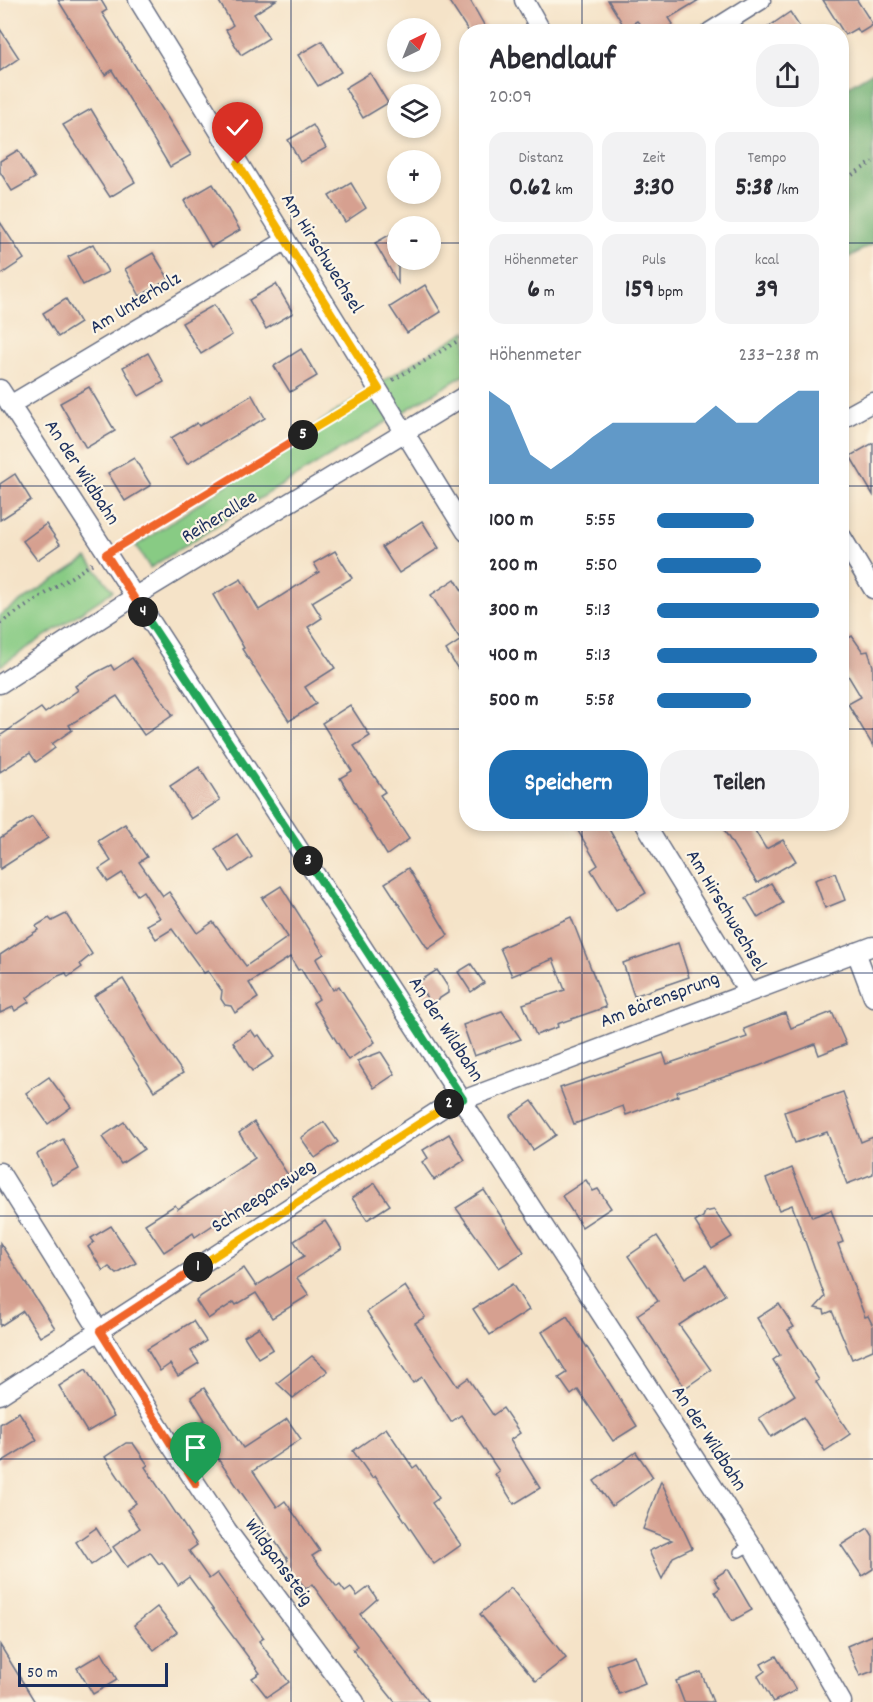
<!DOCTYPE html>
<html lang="de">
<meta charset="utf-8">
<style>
:root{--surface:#fff;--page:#f2f2f3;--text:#2b2b33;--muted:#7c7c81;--accent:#1f6fb2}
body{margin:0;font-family:Dekko,sans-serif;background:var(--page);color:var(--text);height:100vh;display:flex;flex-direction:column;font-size:22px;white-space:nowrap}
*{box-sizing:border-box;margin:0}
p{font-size:20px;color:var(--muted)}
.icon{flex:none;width:33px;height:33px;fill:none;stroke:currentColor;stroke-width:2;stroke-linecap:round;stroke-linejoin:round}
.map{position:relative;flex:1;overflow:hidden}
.sheet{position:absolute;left:459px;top:24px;width:390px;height:807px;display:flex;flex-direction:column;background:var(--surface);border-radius:24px;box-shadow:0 3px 9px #0003}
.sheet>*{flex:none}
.needle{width:39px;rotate:43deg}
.buttons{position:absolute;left:387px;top:18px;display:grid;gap:12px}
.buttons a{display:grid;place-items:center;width:54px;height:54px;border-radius:50%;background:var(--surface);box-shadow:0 3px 9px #0003;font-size:30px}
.scale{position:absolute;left:18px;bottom:15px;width:150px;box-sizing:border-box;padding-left:6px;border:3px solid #1b2f5e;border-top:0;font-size:16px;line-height:21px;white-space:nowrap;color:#1b2f5e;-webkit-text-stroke:4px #fcf5e5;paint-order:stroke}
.pin{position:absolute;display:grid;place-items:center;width:51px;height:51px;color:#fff;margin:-62px -26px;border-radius:50% 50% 50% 0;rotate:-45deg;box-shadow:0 0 6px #0007}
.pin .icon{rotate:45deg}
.km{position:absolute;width:30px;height:30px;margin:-15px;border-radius:50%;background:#222;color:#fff;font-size:16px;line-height:30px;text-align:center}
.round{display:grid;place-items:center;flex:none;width:63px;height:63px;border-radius:24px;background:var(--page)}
.summary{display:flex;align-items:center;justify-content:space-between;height:102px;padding:0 30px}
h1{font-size:33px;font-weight:800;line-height:45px}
.stats{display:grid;grid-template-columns:repeat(3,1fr);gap:9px;height:102px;padding:6px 30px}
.stats div{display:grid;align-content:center;border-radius:15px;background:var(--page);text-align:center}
.stats b{font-size:26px;font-weight:800}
.stats small{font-size:16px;font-weight:400}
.stats p{font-size:16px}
.chart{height:168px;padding:12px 30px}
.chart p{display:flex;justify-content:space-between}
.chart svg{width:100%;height:108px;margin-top:6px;fill:var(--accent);opacity:.7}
.primary-button{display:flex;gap:12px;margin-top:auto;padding:12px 30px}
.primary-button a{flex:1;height:69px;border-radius:24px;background:var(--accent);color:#fff;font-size:24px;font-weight:800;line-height:69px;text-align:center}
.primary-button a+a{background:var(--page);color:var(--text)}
ul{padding:0 30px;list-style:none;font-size:20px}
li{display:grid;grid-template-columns:96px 72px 1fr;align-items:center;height:45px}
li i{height:15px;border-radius:8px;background:var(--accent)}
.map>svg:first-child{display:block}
.green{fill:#88cb84;stroke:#527d71;stroke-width:1.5}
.forest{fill:#6eaf72;stroke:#446f68;stroke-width:1.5}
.building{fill:#d6a090}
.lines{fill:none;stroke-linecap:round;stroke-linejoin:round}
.service-casing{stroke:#676e83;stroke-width:12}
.minor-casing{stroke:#676e83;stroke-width:21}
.path{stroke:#676e83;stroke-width:4;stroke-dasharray:1.5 4.5;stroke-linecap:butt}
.service{stroke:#fff;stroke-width:9}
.minor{stroke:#fff;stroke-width:18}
.split-1-casing{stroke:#fff;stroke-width:12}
.split-2-casing{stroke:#fff;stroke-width:12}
.split-3-casing{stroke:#fff;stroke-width:12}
.split-4-casing{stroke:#fff;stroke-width:12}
.split-5-casing{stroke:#fff;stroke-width:12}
.split-6-casing{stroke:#fff;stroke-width:12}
.split-1{stroke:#f0652b;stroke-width:8}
.split-2{stroke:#f5b400;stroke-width:8}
.split-3{stroke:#22a559;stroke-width:8}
.split-4{stroke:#22a559;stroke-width:8}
.split-5{stroke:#f0652b;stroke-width:8}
.split-6{stroke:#f5b400;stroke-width:8}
.grid{fill:none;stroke:#1b2f5e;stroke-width:1.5;stroke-opacity:0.55}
.labels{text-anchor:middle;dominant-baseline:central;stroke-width:4.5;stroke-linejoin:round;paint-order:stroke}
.street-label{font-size:20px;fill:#1b2f5e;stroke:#fcf5e5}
</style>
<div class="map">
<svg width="873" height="1702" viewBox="0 0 873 1702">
<rect width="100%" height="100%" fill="#fcf5e5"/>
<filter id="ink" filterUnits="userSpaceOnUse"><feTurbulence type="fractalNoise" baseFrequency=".0167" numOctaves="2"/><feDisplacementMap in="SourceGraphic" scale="12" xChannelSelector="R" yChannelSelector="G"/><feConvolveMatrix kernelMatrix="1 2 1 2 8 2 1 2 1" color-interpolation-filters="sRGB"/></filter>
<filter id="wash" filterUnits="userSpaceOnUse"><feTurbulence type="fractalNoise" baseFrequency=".008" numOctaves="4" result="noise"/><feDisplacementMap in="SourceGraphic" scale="24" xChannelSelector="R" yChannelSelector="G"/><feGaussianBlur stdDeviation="1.35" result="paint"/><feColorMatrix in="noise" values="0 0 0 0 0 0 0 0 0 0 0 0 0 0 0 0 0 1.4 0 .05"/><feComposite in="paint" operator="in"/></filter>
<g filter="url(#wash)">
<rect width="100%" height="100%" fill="#f5e3c8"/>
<g class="green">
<path d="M466 331V374L244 508 150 568 136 546 371 388Z"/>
<path d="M87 558 113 591 0 666V615Z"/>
</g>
<path class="forest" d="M873 71V244L842 261V90Z"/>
<g id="blocks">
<g class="building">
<path d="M58 0H101L107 10 102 13 191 155 170 167 112 70 105 75Z"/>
<path d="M218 0H276L254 14 269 38 241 55 226 30 233 25Z"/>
<path d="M448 0H470L488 32H469Z"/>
<path d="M608 0H699L669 18 673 24 661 32H647L637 21 625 28Z"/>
<path d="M823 0H857L873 25 860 33 857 28 845 35Z"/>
<path d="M790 12 803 32H761Z"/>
<path d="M0 29 19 58 0 71Z"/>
<path d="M322 41 341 72 318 86 298 55Z"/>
<path d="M370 73 388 103 363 118 345 88Z"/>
<path d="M91 109 135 182 110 197 63 125Z"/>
<path d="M313 125 326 148 300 162 288 140Z"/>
<path d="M18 150 35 178 12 191 0 172V161Z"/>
<path d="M351 183 366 208 345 222 329 196Z"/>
<path d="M213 184 240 230 211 247 184 201Z"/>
<path d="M0 222 24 259 0 275Z"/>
<path d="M398 230V283L375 243Z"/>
<path d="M93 244 108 272 83 285 68 257Z"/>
<path d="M153 253 169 279 140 296 125 269Z"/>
<path d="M276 284 293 313 266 329 249 300Z"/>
<path d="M425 285 441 312 407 333 390 307Z"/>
<path d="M66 299 80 323 58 337 43 313Z"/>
<path d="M214 305 232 335 201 354 182 323Z"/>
<path d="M301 349 317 376 290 392 274 366Z"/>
<path d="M148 353 164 382 139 396 123 367Z"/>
<path d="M89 387 115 431 86 448 60 403Z"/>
<path d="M252 395 265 418 187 464 171 438 197 423 199 426Z"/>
<path d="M873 443V495L850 456Z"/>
<path d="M134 458 151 485 125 501 108 473Z"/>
<path d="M15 474 31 500 0 520V484Z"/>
<path d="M422 521 439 548 399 573 382 547Z"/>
<path d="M46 524 60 544 37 560 23 541Z"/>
<path d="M335 551 352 578 312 602 322 618 308 627 335 668 305 687 316 704 289 721 242 649 244 648 213 595 241 579 259 610 319 572 314 563Z"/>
<path d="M455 579 466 597V682L446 650 461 640 431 595Z"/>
<path d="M852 636 863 652 868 651 873 666V746L848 704 861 697 846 672 842 673V642Z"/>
<path d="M132 658 173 715 144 735 117 696 69 725 72 730 52 744 55 748 36 762 30 753 0 772V736L41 708 45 713 78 690 75 686 97 672 111 665 114 670Z"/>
<path d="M350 705 370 736 354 746 385 792 380 795 409 839 387 855 340 778 352 771 322 723Z"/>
<path d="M199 767 220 800 191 819 170 786Z"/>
<path d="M32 817 48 838 0 869V838Z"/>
<path d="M125 824 147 857 139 862 163 896 169 892 197 933 213 922 246 966 288 937 262 898 281 886 324 954 316 959 333 990 339 986 375 1042 348 1060 313 1003 319 999 301 969 298 970 290 957 249 983 258 998 235 1013 231 1006 225 1005 221 999 222 991 208 971 204 973 172 929 156 939 147 925 160 918 143 891 137 895 122 873 108 882 99 869 111 861 98 841Z"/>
<path d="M574 824H606L646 893 616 911 591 870 598 865Z"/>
<path d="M720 824H751L766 849 783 840 796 861 757 883Z"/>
<path d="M237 834 252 857 230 872 215 849Z"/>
<path d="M408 868 448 935 428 949 385 883Z"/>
<path d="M835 873 845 900 825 908 815 880Z"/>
<path d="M771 883 783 903 758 918 746 898Z"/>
<path d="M66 914 92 954 80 964 82 967 68 977 66 973 58 976 33 993 27 998 29 1002 15 1011 13 1007 0 1013V955L38 930 36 926 49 918 52 921Z"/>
<path d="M571 917 606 1007 557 1024 558 1027 536 1035 523 1004 565 990 553 959 512 976 500 948Z"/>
<path d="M678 943 689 977 634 996 623 963Z"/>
<path d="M471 964 484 983 471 992 458 972Z"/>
<path d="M437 970 448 987V993L431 1004 417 983Z"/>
<path d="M123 979 156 1034 183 1073 154 1091 94 996Z"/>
<path d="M502 1011 521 1039 474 1056 463 1025Z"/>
<path d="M832 1012 846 1044 819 1055 815 1044 759 1066 677 1092 678 1096 626 1115 623 1106 574 1124 560 1088 663 1053 667 1064 747 1037 744 1029 785 1013 791 1028Z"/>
<path d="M251 1030 256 1037 259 1035 274 1057 252 1071 233 1042Z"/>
<path d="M381 1052 395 1074 374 1088 357 1061Z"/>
<path d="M49 1077 71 1107 48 1124 26 1093Z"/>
<path d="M843 1092 861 1142 873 1137V1174L847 1184 827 1132 795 1143 784 1112Z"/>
<path d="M532 1101 556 1135 533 1150 510 1116Z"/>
<path d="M124 1122 144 1149 121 1164 102 1137Z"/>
<path d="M254 1122 288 1175 195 1237 193 1233 164 1252 145 1224 175 1205 178 1209 255 1158 239 1133Z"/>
<path d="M324 1122 338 1142 315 1158 301 1138Z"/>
<path d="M449 1134 465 1160 434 1180 422 1162 428 1158 423 1150Z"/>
<path d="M63 1139 79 1169 52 1184 37 1154Z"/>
<path d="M792 1168 812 1217 831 1210 843 1242 838 1244 865 1317 868 1316 873 1326V1350L852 1359 832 1311 825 1314 824 1310 815 1308 825 1297 792 1205 779 1210 766 1179Z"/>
<path d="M586 1180 593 1191 598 1189 611 1208 582 1227 562 1196Z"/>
<path d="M375 1183 390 1205 367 1220 352 1198Z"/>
<path d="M484 1190 524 1252 499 1268 456 1208Z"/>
<path d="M714 1210 732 1237 712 1249 695 1222 703 1217 705 1212Z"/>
<path d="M325 1221 342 1248 297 1278 309 1295 272 1318 256 1293 236 1305 234 1302 208 1319 196 1301 201 1296 244 1268 256 1286 304 1256 294 1241Z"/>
<path d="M111 1226 136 1263 117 1274 109 1267 103 1271 88 1247 94 1242 91 1238Z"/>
<path d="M657 1236 685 1278 706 1265 725 1295 679 1325 711 1370 685 1388 637 1315 658 1301 628 1256Z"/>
<path d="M0 1243 55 1328 40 1337 23 1311 0 1326Z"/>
<path d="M512 1284 529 1310 490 1335 473 1309Z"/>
<path d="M405 1286 425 1317 415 1323 457 1386 468 1378 493 1415 503 1408 520 1433 510 1440 540 1488 514 1504 495 1474 499 1471 461 1415 451 1422 422 1377 413 1383 367 1312Z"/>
<path d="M779 1304 794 1327 788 1330 819 1380 816 1382 850 1434 825 1451 803 1417 771 1437 759 1418 795 1395 773 1360 780 1355 757 1318Z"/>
<path d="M567 1316 637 1426 613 1441 578 1390 571 1395 559 1378 567 1373 542 1332Z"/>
<path d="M193 1321 206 1341 191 1351 199 1363 178 1376 170 1364 160 1371 147 1349Z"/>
<path d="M259 1327 273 1349 258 1358 244 1336Z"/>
<path d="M312 1356 328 1371 293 1398 277 1383Z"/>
<path d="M86 1369 114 1416 87 1432 59 1386Z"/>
<path d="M204 1388 243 1448 287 1419 301 1439 253 1471 277 1507 285 1501 320 1551 312 1556 337 1587 340 1585 345 1592 351 1588 357 1596 369 1587 377 1599 360 1614 429 1702H395L353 1650 357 1646 312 1584 306 1589 285 1563 288 1560 200 1433 207 1428 203 1421 205 1420 191 1397Z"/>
<path d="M19 1412 37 1440 0 1463V1424Z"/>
<path d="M386 1428 413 1468 417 1465 439 1498 432 1503 461 1545 434 1564 375 1476 372 1478 353 1451Z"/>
<path d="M126 1443H133L148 1465 145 1467 197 1545 189 1551 209 1579 217 1573 264 1638 259 1641 289 1682 267 1697 252 1678 260 1673 189 1577 178 1585 162 1562 159 1564 150 1552 127 1567 113 1547 140 1528 127 1510 136 1503 105 1457Z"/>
<path d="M636 1452 653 1477 612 1506 594 1481Z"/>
<path d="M661 1481 692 1548 673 1557 662 1579 649 1551 672 1540 643 1529Z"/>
<path d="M96 1528 111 1551 91 1565 76 1542Z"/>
<path d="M868 1528 873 1536V1569L862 1576 841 1545Z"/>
<path d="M728 1569 752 1610 732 1621 715 1592 720 1588 714 1578Z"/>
<path d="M511 1588 566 1658 536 1681 480 1614Z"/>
<path d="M157 1607 177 1632 154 1650 134 1625Z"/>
<path d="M873 1635V1671L860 1676 847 1646Z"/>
<path d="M0 1645 35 1702H0Z"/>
<path d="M102 1653 117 1680 93 1694 77 1668Z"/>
<path d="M634 1655 645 1684 619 1694 607 1665Z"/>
<path d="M776 1656 796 1690 773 1702 758 1676 765 1671 761 1664Z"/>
<path d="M701 1672 713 1702H684L676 1681Z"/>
</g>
</g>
</g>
<g filter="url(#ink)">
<use href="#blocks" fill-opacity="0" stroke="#676e83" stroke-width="1.5"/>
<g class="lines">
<defs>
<path id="service" d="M739 1552 751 1545"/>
<g id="minor">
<path d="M138 0 466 532"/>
<path d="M524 0 542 32"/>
<path d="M710 32 761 0"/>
<path d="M0 389 751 1545 842 1702"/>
<path d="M10 405 285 241"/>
<path d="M842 419 873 402"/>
<path d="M842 537 873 589"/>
<path d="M0 684 134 597 466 395"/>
<path d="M645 824 748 992"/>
<path d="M856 952 873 997"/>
<path d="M0 1172 166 1438 227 1530 355 1702"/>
<path d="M0 1395 444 1107 873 946"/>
</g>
</defs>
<use href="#service" class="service-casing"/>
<use href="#minor" class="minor-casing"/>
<g class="path">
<path d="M842 181 873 162"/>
<path d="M393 380 466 336"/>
<path d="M122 545 364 398"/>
<path d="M0 623 93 563"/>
</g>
<use href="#service" class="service"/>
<use href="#minor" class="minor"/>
</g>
</g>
<g class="lines" filter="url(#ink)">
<defs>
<path id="split-1" d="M196 1484 100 1331 198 1267"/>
<path id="split-2" d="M198 1267 449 1104"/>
<path id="split-3" d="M308 861 463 1099 449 1104"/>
<path id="split-4" d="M143 612 308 861"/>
<path id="split-5" d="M143 612 106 554 303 435"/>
<path id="split-6" d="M238 164 379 389 303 435"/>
</defs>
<use href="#split-1" class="split-1-casing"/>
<use href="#split-2" class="split-2-casing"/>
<use href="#split-3" class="split-3-casing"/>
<use href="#split-4" class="split-4-casing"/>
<use href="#split-5" class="split-5-casing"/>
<use href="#split-6" class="split-6-casing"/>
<use href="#split-1" class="split-1"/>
<use href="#split-2" class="split-2"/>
<use href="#split-3" class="split-3"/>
<use href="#split-4" class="split-4"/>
<use href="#split-5" class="split-5"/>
<use href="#split-6" class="split-6"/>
</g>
<path class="grid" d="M291 0V1702M582 0V32M0 243H398M430 243H466M842 243H873M0 486H466M842 486H873M0 729H466M842 729H873M582 824V1702M0 973H873M0 1216H873M0 1459H873"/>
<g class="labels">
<g class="street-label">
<text transform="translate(321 254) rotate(58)">Am Hirschwechsel</text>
<text transform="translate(136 304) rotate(-31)">Am Unterholz</text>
<text transform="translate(81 473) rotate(57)">An der Wildbahn</text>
<text transform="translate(220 518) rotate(-31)">Reiherallee</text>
<text transform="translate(725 911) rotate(59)">Am Hirschwechsel</text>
<text transform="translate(660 1001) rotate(-21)">Am Bärensprung</text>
<text transform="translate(445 1030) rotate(57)">An der Wildbahn</text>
<text transform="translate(264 1197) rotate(-33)">Schneegansweg</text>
<text transform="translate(708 1439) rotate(57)">An der Wildbahn</text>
<text transform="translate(278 1563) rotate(54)">Wildganssteig</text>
</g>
</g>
</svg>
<div class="buttons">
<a><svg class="needle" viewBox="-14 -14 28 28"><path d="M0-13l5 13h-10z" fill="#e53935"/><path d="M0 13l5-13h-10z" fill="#7c7c81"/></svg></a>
<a><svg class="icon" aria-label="layers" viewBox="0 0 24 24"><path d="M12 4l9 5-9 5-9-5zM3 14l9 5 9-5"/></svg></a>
<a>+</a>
<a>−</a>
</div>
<div class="scale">50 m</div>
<div class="pin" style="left:196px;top:1484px;background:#1e9e55"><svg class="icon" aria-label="arrive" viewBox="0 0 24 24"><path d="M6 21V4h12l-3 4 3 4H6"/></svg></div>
<div class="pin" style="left:238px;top:164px;background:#d93025"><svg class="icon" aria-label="check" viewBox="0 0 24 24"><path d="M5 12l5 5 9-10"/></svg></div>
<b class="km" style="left:198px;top:1267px">1</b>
<b class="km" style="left:449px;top:1104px">2</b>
<b class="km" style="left:308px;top:861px">3</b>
<b class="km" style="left:143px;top:612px">4</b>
<b class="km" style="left:303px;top:435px">5</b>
<section class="sheet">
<div class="summary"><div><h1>Abendlauf</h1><p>20:09</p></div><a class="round"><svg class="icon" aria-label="share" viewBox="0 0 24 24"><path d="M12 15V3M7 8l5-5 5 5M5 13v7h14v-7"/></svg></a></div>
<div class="stats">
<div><p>Distanz</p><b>0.62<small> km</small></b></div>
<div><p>Zeit</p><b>3:30</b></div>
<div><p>Tempo</p><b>5:38<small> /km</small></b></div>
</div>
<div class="stats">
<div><p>Höhenmeter</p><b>6<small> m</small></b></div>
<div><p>Puls</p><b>159<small> bpm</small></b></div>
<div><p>kcal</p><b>39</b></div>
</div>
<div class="chart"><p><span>Höhenmeter</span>233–238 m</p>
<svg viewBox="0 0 160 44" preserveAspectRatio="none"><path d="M0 44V6L10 12L20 32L30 38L40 32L50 25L60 19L70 19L80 19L90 19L100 19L110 12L120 19L130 19L140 12L150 6L160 6V44z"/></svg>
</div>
<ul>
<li><b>100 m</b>5:55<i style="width:60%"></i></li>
<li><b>200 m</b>5:50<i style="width:64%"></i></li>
<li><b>300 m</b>5:13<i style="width:100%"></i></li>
<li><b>400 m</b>5:13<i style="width:99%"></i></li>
<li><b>500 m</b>5:58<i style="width:58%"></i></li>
</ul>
<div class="primary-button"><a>Speichern</a><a>Teilen</a></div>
</section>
</div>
